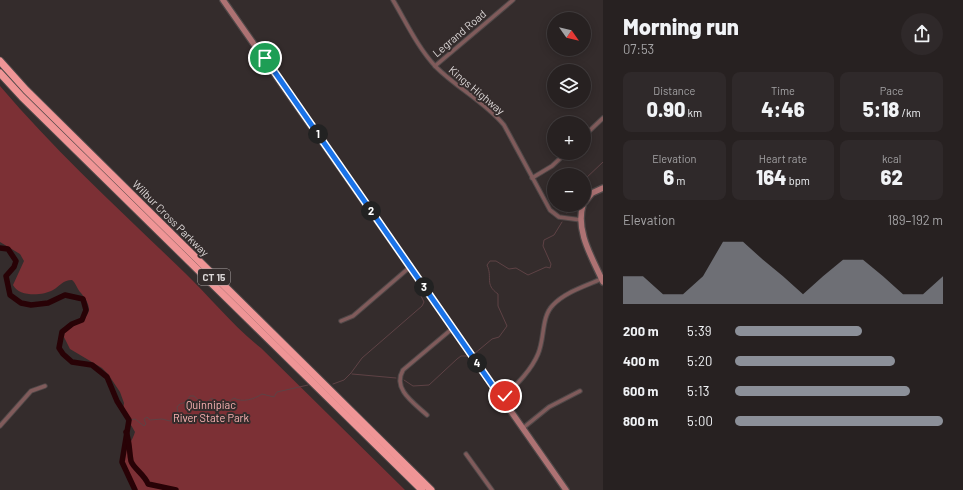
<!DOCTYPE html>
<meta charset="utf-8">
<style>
:root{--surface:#272121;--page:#2f292a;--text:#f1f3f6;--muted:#a4a3a5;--line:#433e3f;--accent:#8c9099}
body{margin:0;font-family:Barlow,sans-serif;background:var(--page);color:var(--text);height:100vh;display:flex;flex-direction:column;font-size:15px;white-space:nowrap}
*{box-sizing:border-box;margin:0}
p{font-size:13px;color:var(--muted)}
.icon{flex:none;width:22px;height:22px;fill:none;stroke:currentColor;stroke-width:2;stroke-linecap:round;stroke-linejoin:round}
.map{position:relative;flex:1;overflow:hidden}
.panel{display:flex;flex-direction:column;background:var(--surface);width:360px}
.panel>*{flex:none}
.needle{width:26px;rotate:124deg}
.tools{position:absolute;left:547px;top:12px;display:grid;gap:8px}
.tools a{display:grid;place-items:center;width:44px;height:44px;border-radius:50%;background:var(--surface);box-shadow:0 2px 10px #0003,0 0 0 1px var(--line);font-size:20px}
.pin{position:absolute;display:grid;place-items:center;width:34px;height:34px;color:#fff;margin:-17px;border:2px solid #fff;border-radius:50%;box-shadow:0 1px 4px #0007}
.km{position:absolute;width:20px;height:20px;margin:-10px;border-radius:50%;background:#222;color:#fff;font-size:11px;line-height:20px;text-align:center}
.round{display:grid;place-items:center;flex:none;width:42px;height:42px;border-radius:21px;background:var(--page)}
.headline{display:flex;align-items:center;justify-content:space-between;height:68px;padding:0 20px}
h1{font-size:22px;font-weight:800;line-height:30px}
.metrics{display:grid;grid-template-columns:repeat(3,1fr);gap:6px;height:68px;padding:4px 20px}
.metrics div{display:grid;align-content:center;border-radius:8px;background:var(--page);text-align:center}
.metrics b{font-size:20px;font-weight:800}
.metrics small{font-size:11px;font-weight:400}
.metrics p{font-size:11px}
.chart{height:112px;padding:8px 20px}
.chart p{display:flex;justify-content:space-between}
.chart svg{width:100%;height:72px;margin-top:4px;fill:var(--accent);opacity:.7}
ul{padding:0 20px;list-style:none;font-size:13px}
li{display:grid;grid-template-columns:64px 48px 1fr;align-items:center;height:30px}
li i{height:10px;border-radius:5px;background:var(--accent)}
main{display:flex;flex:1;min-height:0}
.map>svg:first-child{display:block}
.green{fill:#7c3035}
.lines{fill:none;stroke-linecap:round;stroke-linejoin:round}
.stream{stroke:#5e4245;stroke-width:1}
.river{stroke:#280206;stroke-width:5.5}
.minor-casing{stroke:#4f4848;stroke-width:5.5}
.secondary-casing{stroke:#4f4848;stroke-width:8}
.motorway-casing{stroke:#4f4848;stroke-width:9}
.minor{stroke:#805b5b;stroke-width:3.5}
.secondary{stroke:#ad7273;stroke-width:5.5}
.motorway{stroke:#ef9596;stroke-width:7}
.route-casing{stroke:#fff;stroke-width:8}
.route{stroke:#1a73e8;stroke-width:5}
.labels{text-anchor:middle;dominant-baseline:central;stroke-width:4;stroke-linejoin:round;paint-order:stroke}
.shield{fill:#342c2c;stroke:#aaa4a4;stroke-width:1}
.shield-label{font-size:10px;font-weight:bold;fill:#ddd8d8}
.street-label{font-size:11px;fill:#ddd8d8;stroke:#342c2c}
.park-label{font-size:11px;fill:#fab3b3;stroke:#342c2c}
</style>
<main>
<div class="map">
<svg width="603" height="490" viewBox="0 0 603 490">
<rect width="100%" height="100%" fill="#342c2c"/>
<path class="green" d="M0 86C56 152 123 213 185 273 211 298 233 326 261 348L405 490H136C134 478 128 477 124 468 120 455 132 443 135 432L123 411 124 403 120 392 108 374 102 368 70 349 64 337 65 332C83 319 99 315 81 293 77 289 76 283 72 280 63 280 60 286 53 290 42 296 19 297 13 285L24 261 20 254 0 242Z"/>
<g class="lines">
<g class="stream">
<path d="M584 180 603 162"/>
<path d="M567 213 572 205"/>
<path d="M474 354 492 339 499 337 507 326 498 306V294C484 284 493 278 487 265L490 261H496L509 269 516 268 528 275 546 267 550 268 551 264 543 246 544 240 554 235 562 222"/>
<path d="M352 374 396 378"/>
<path d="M404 380 413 386 429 385 457 359 461 356H468"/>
<path d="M333 384 344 380 351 373 362 358 422 306 424 302 417 288V283"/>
<path d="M129 420 135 419 144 426 146 424 144 419 147 417 150 420 162 419 170 421 173 415 178 414 177 407 180 404 186 402 190 396H194L199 401 207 402 212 398 214 404 221 402 227 403 234 398C242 403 255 399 262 394L274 397 277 392 308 385"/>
</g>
<g class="river">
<path d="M0 248 8 249 16 261 14 267 6 276 10 295 21 303 31 305 48 303 65 295 83 299 86 310 82 320 72 324 62 332 59 348 63 354 72 362 92 365 107 377 117 401 129 420 122 462 135 490"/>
<path d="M126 432C130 442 129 451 131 461 133 468 145 475 148 484L176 490"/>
</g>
<defs>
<g id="minor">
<path d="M393 0C406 22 418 48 436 67 457 88 485 102 504 125L550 210 559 217 581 220"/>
<path d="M435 66 513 0"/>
<path d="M584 136 603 118"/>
<path d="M532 178 552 166 566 153"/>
<path d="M341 321 353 316 410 267"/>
<path d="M502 399C515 386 531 371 538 354 545 338 541 317 553 305 565 292 586 286 601 279"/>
<path d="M427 415C414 403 392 389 403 370L453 328"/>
<path d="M0 426 31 391 45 386"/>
<path d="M523 428 549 407 580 391"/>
<path d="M466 454 492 490"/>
</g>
<g id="secondary">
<path d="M223 0 566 490"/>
<path d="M584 203 592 193 603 188"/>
<path d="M583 205C575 231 593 259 603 282"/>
</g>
<g id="motorway">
<path d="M0 61 26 90 431 490"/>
<path d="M0 73 22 97 422 490"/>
</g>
</defs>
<use href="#minor" class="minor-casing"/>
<use href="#secondary" class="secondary-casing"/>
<use href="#motorway" class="motorway-casing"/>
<use href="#minor" class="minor"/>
<use href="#secondary" class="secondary"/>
<use href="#motorway" class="motorway"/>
</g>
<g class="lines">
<defs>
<path id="route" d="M265 58 502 399 505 396"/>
</defs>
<use href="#route" class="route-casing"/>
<use href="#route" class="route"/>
</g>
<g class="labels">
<rect class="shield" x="198" y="269" width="32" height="16" rx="3"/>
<g class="shield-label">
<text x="214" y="277">CT 15</text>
</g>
<g class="street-label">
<text transform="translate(459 33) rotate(-40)">Legrand Road</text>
<text transform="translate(477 90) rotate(40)">Kings Highway</text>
<text transform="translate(171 218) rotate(45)">Wilbur Cross Parkway</text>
</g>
<g class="park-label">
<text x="211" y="404">Quinnipiac<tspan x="211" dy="13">River State Park</tspan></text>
</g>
</g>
</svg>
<div class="tools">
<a><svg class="needle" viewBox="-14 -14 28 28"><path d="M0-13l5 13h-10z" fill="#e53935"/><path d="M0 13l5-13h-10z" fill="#a4a3a5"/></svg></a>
<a><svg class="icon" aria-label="layers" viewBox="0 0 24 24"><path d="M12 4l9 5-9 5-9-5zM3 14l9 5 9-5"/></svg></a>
<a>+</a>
<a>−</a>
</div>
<div class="pin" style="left:265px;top:58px;background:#1e9e55"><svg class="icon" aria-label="arrive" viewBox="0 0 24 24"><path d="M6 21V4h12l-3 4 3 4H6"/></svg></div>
<div class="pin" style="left:505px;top:396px;background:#d93025"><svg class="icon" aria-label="check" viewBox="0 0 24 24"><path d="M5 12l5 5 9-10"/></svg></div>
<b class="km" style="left:318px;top:134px">1</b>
<b class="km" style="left:371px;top:211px">2</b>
<b class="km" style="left:424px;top:287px">3</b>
<b class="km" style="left:477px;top:363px">4</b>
</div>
<section class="panel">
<div class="headline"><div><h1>Morning run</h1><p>07:53</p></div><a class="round"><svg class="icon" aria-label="share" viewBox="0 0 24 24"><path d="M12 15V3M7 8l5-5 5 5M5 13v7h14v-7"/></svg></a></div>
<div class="metrics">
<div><p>Distance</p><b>0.90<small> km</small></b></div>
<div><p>Time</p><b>4:46</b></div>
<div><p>Pace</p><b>5:18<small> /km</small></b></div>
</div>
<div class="metrics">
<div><p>Elevation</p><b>6<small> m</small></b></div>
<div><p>Heart rate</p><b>164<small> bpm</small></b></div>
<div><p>kcal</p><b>62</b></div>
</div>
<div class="chart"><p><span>Elevation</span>189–192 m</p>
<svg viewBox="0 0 160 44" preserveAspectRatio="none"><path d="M0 44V27L10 27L20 38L30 38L40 27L50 6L60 6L70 17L80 27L90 38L100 27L110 17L120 17L130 27L140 38L150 38L160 27V44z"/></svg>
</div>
<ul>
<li><b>200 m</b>5:39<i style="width:61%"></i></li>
<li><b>400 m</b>5:20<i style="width:77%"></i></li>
<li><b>600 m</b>5:13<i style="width:84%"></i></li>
<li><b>800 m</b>5:00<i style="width:100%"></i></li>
</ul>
</section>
</main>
